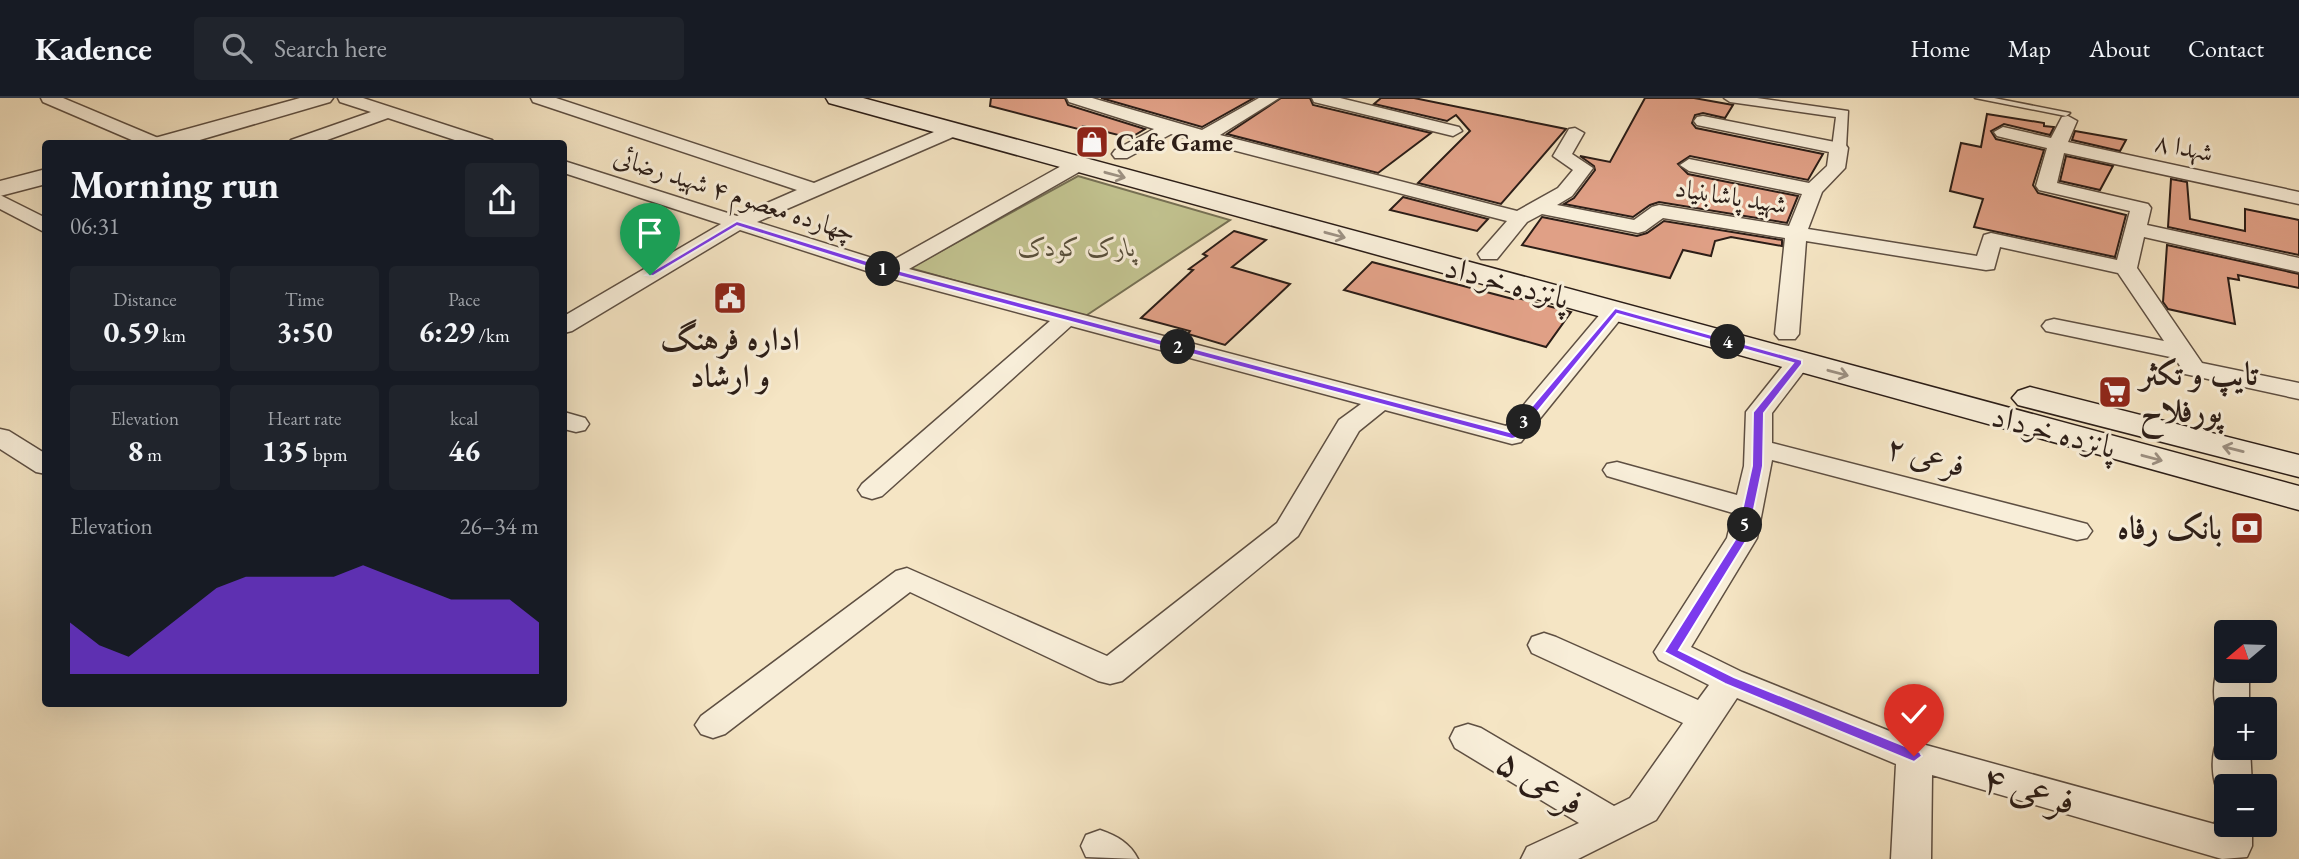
<!DOCTYPE html>
<meta charset="utf-8">
<style>
:root{--surface:#171b24;--page:#20242c;--text:#f1f3f6;--muted:#9ea1a6;--line:#363941;--accent:#7c3aed}
body{margin:0;font-family:"EB Garamond",Amiri,serif;background:var(--page);color:var(--text);height:100vh;display:flex;flex-direction:column;font-size:26px;white-space:nowrap}
*{box-sizing:border-box;margin:0}
p{font-size:23px;color:var(--muted)}
.icon{flex:none;width:38px;height:38px;fill:none;stroke:currentColor;stroke-width:2;stroke-linecap:round;stroke-linejoin:round}
.map{position:relative;flex:1;overflow:hidden}
.side{position:absolute;left:42px;top:42px;width:525px;height:567px;display:flex;flex-direction:column;background:var(--surface);border-radius:7px;box-shadow:0 7px 28px #0002}
.side>*{flex:none}
.needle{width:46px;rotate:251deg}
.controls{position:absolute;left:2214px;top:522px;display:grid;gap:14px}
.controls a{display:grid;place-items:center;width:63px;height:63px;border-radius:7px;background:var(--surface);box-shadow:0 7px 28px #0002;font-size:35px}
.pin{position:absolute;display:grid;place-items:center;width:60px;height:60px;color:#fff;margin:-72px -30px;border-radius:50% 50% 50% 0;rotate:-45deg;box-shadow:0 0 7px #0007}
.pin .icon{rotate:45deg}
.km{position:absolute;width:35px;height:35px;margin:-18px;border-radius:50%;background:#222;color:#fff;font-size:19px;line-height:35px;text-align:center}
.round{display:grid;place-items:center;flex:none;width:74px;height:74px;border-radius:7px;background:var(--page)}
.summary{display:flex;align-items:center;justify-content:space-between;height:119px;padding:0 28px}
h1{font-size:38px;font-weight:700;line-height:52px}
.metrics{display:grid;grid-template-columns:repeat(3,1fr);gap:10px;height:119px;padding:7px 28px}
.metrics div{display:grid;align-content:center;border-radius:7px;background:var(--page);text-align:center}
.metrics b{font-size:30px;font-weight:700}
.metrics small{font-size:19px;font-weight:400}
.metrics p{font-size:19px}
.chart{height:196px;padding:14px 28px}
.chart p{display:flex;justify-content:space-between}
.chart svg{width:100%;height:126px;margin-top:7px;fill:var(--accent);opacity:.7}
header{display:flex;align-items:center;gap:42px;box-sizing:border-box;height:98px;padding:0 35px;background:var(--surface);border-bottom:2px solid var(--line)}
header strong{font-size:33px}
nav{display:flex;gap:38px;margin-inline-start:auto;font-size:24px}
.search{width:490px;height:63px;background:var(--page);display:flex;align-items:center;gap:18px;box-sizing:border-box;padding:0 24px;border-radius:7px;color:var(--muted);font-size:26px}
.map>svg:first-child{display:block}
.green{fill:#c2c390;stroke:#767054;stroke-width:2}
.building{fill:#e0a086;stroke:#2b1d17;stroke-width:2}
.lines{fill:none;stroke-linecap:round;stroke-linejoin:round}
.service-casing{stroke:#5e4f42;stroke-width:3}
.pedestrian-casing{stroke:#5e4f42;stroke-width:3}
.minor-casing{stroke:#5e4f42;stroke-width:3}
.tertiary-casing{stroke:#5e4f42;stroke-width:3}
.secondary-casing{stroke:#2b1d17;stroke-width:3}
.service{fill:#f8eed9;fill-rule:evenodd}
.pedestrian{fill:#f8eed9;fill-rule:evenodd}
.minor{fill:#f8eed9;fill-rule:evenodd}
.tertiary{fill:#f8eed9;fill-rule:evenodd}
.secondary{fill:#f8eed9;fill-rule:evenodd}
.oneway{stroke:#9c9082}
.route{fill:#7c3aed;stroke:#fff;stroke-width:2}
.labels{text-anchor:middle;dominant-baseline:central;stroke-width:6;stroke-linejoin:round;paint-order:stroke}
.far-poi-label{font-size:26px;font-weight:bold;fill:#2b1d17;stroke:#f8eed9;text-anchor:start}
.far-street-label{font-size:26px;fill:#2b1d17;stroke:#f8eed9}
.far-park-label{font-size:26px;font-style:italic;fill:#584f3b;stroke:#f8eed9}
.street-label{font-size:32px;fill:#2b1d17;stroke:#f8eed9}
.poi-label{font-size:32px;font-weight:bold;fill:#2b1d17;stroke:#f8eed9}
.near-street-label{font-size:38px;fill:#2b1d17;stroke:#f8eed9}
</style>
<header>
<strong>Kadence</strong>
<div class="search"><svg class="icon" aria-label="search" viewBox="0 0 24 24"><circle cx="10" cy="10" r="6"/><path d="M15 15l6 6"/></svg>Search here</div>
<nav><a>Home</a><a>Map</a><a>About</a><a>Contact</a></nav>
</header>
<div class="map">
<svg width="2299" height="761" viewBox="0 0 2299 761">
<rect width="100%" height="100%" fill="#f5e5c4"/>
<filter id="stains"><feTurbulence type="fractalNoise" baseFrequency=".00286" numOctaves="4"/><feColorMatrix values="0 0 0 0 .2 0 0 0 0 .09 0 0 0 0 .02 0 0 0 .5 -.17"/></filter>
<radialGradient id="worn" r=".72"><stop offset=".6" stop-color="#630" stop-opacity="0"/><stop offset="1" stop-color="#630" stop-opacity=".3"/></radialGradient>
<path class="green" d="M1078 78 1230 122 1084 219 910 170Z"/>
<g class="building">
<path d="M991 0H1065L1068 7 1145 31 1130 40 1083 28 1078 31 990 8Z"/>
<path d="M1101 0H1254L1202 29Z"/>
<path d="M1281 0H1310L1313 7 1431 35 1378 75 1227 36Z"/>
<path d="M1381 0H1414L1566 31 1501 106 1418 85 1470 33 1456 17 1447 23 1374 6Z"/>
<path d="M1645 0H1694L1733 7 1725 20 1703 15 1695 17 1692 25 1696 30 1823 56 1808 82 1690 58 1678 66 1688 76 1798 98 1787 125 1659 104 1650 107 1633 119 1564 106 1574 100 1595 72 1594 68 1580 58 1610 64Z"/>
<path d="M1987 16 2044 25V28L2054 29 2050 37 2004 26 1991 33 1996 41 2044 52 2033 87 2038 95 2126 117 2115 159 1974 129 1983 101 1950 93 1961 45 1981 49Z"/>
<path d="M2075 33 2126 42 2120 53 2072 42Z"/>
<path d="M2066 58 2113 68 2100 92 2060 83Z"/>
<path d="M2171 81 2187 84 2190 121 2245 133V111L2299 122V157L2168 129Z"/>
<path d="M1403 99 1488 121 1477 133 1390 112Z"/>
<path d="M1542 119 1637 138 1647 135 1664 123 1782 142V148L1731 139 1715 143 1711 158 1683 152 1670 180 1522 147Z"/>
<path d="M1234 133 1266 142 1232 169 1290 186 1225 247 1188 236 1190 233 1141 220 1193 172 1189 171 1207 158 1203 156Z"/>
<path d="M2167 147 2299 176V190L2238 177 2239 182 2228 180 2235 226 2168 211 2163 204Z"/>
<path d="M1372 164 1513 201 1514 199 1571 214 1546 249 1344 192Z"/>
</g>
<g class="lines">
<defs>
<path id="service" d="M1975 0H1994L2070 15 2066 18Z"/>
<path id="pedestrian" d="M1724 0H1757L1848 13 1846 50 1839 54 1832 50 1836 19 1730 4Z"/>
<g id="minor">
<path d="M41 0H63L163 42 166 46H141L43 4Z"/>
<path d="M338 0H363L492 42 495 46H467L388 20 316 46H288L291 42 371 14 340 4Z"/>
<path d="M531 0H556L814 85 948 28H960L963 32 960 36 757 124 888 165 1072 62H1086L1088 66 1086 70 909 171 1506 328 1607 208H1623L1627 213 1521 344 1512 346 1385 312 1359 333 1298 438 1122 583 1110 586 1098 583 910 494 725 636 713 640 701 636 695 627 701 618 896 473 907 470 1107 558 1277 425 1339 322 1361 306 1071 228 882 398 872 401 862 398 858 392 862 386 1050 223 882 178 740 132 572 233 564 235V218L721 126 564 75V63L737 118 797 92 533 4Z"/>
<path d="M1067 0H1092L1202 32 1259 0H1279L1220 37 1517 113 1558 90 1573 72 1553 58 1569 31 1575 30 1584 35 1572 56 1593 70 1572 98 1557 107 1634 122 1652 109 1659 107 1789 128 1802 96 1689 73 1680 67 1689 61 1809 85 1827 68 1829 54 1697 27 1694 23 1697 19 1703 18 1845 46 1848 50 1845 70 1822 94 1808 131 1977 158 1984 137 1991 135 2117 162 2130 113 2039 92 2036 88 2047 50 1997 38 1994 34 2003 29 2051 40 2062 19 2068 18 2077 23 2068 44 2299 94V106L2064 55 2057 85 2148 106 2151 110 2147 127 2299 160V174L2144 139 2137 170 2202 265 2299 285V301L2185 276 2175 260 2046 233 2042 228 2046 223 2054 221 2164 243 2118 175 2000 149 1994 171 1986 172 1806 143 1799 236 1795 241H1779L1775 236 1785 140 1663 120 1645 133 1638 135 1542 116 1527 124 1497 161H1481L1478 156 1507 123 1171 36 1127 60H1115L1112 56 1115 52 1154 31 1069 4Z"/>
<path d="M1312 0H1340L1459 29 1462 33 1453 38 1314 4Z"/>
<path d="M0 97 46 120V135L0 111Z"/>
<path d="M1799 257 1808 259 1811 264 1772 315V345L2087 426 2092 433 2087 440 2077 442 1772 362 1757 440 1691 549 1742 574 1922 646 2214 726 2219 715 2226 713V726H2252V748L2247 759 2222 761 1932 677 1931 761H1891L1896 666 1737 600 1656 722 1578 761H1521L1527 749 1579 725 1455 650 1450 640 1455 630 1468 626 1481 630 1614 708 1630 700 1683 625 1532 555 1528 547 1532 539 1544 535 1556 539 1698 602 1709 587 1659 562 1654 554 1727 440 1733 415 1607 378 1603 372 1607 366 1617 364 1737 397 1744 368 1746 314 1790 259Z"/>
<path d="M564 314 585 320 589 326 585 332 576 334 564 331Z"/>
<path d="M0 331 9 333 46 356V376L36 374 0 351Z"/>
<path d="M2226 565V572H2247L2249 575V611H2226V622L2220 620C2212 606 2212 581 2220 566Z"/>
<path d="M2226 637V649H2250L2252 688H2226V700L2220 698C2211 682 2210 656 2219 639Z"/>
<path d="M1100 732C1117 738 1130 745 1138 761L1086 759 1081 748 1086 737Z"/>
</g>
<g id="tertiary">
<path d="M300 0H333L330 4 186 46H148L151 41Z"/>
<path d="M46 71V86L0 98V83Z"/>
</g>
<g id="secondary">
<path d="M826 0H863L2299 388V412L829 5Z"/>
<path d="M2030 289 2299 357V379L2018 307 2012 300 2018 293Z"/>
</g>
</defs>
<use href="#service" class="service-casing"/>
<use href="#pedestrian" class="pedestrian-casing"/>
<use href="#minor" class="minor-casing"/>
<use href="#tertiary" class="tertiary-casing"/>
<use href="#secondary" class="secondary-casing"/>
<use href="#service" class="service"/>
<use href="#pedestrian" class="pedestrian"/>
<use href="#minor" class="minor"/>
<use href="#tertiary" class="tertiary"/>
<use href="#secondary" class="secondary"/>
</g>
<defs><path id="oneway-shaft" d="M-6 0H5M1.5-3L5.5 0L1.5 3" fill="none" stroke-width="1.6" stroke-linecap="round" stroke-linejoin="round" transform="scale(1.75)"/></defs>
<g class="oneway">
<use href="#oneway-shaft" transform="translate(1115 77) rotate(15)"/>
<use href="#oneway-shaft" transform="translate(1335 137) rotate(15)"/>
<use href="#oneway-shaft" transform="translate(1838 275) rotate(15)"/>
<use href="#oneway-shaft" transform="translate(2233 351) rotate(-166)"/>
<use href="#oneway-shaft" transform="translate(2152 360) rotate(15)"/>
</g>
<path class="route" d="M737 123 893 171 1510 334 1615 210 1802 262V266L1764 315 1763 368 1748 440 1679 552 1734 579 1920 654 1922 658 1914 664 1909 662 1725 586 1664 554 1736 440 1752 368 1753 314 1793 265 1617 216 1516 340 1512 341 887 175 737 128 653 178 646 177Z"/>
<defs>
<symbol id="shop-square" viewBox="-11 -11 22 22"><rect x="-9" y="-9" width="18" height="18" rx="4" fill="#8f2418" stroke="#f8eed9"/><path d="M-5-2.5h2.3a2.7 3.5 0 0 1 5.4 0H5L5.5 6h-11ZM-1.5-2.5h3a1.5 2.3 0 0 0-3 0Z" fill="#fff"/></symbol>
<symbol id="civic-square" viewBox="-11 -11 22 22"><rect x="-9" y="-9" width="18" height="18" rx="4" fill="#8f2418" stroke="#f8eed9"/><path d="M-.6-6.5H3V-4.5H.6V-3L4-1V1h2V6H-6V1h2V-1L-.6-3ZM-1.2 2.5V6h2.4V2.5Z" fill="#fff"/></symbol>
<symbol id="supermarket-square" viewBox="-11 -11 22 22"><rect x="-9" y="-9" width="18" height="18" rx="4" fill="#8f2418" stroke="#f8eed9"/><path d="M-6-5.5h2.5l.6 2H6L4.5 2H-2.5L-4.4-4H-6ZM-1.5 3.2a1.3 1.3 0 1 0 .1 0ZM3 3.2a1.3 1.3 0 1 0 .1 0Z" fill="#fff"/></symbol>
<symbol id="bank-square" viewBox="-11 -11 22 22"><rect x="-9" y="-9" width="18" height="18" rx="4" fill="#8f2418" stroke="#f8eed9"/><path d="M-6-4H6V4H-6ZM0-2.3a2.3 2.3 0 1 0 0 4.6a2.3 2.3 0 1 0 0-4.6Z" fill="#fff"/></symbol>
</defs>
<g fill-rule="evenodd">
<use href="#shop-square" x="1073" y="25" width="38" height="38"/>
<use href="#civic-square" x="711" y="181" width="38" height="38"/>
<use href="#supermarket-square" x="2096" y="275" width="38" height="38"/>
<use href="#bank-square" x="2228" y="411" width="38" height="38"/>
</g>
<g class="labels">
<g class="far-poi-label">
<text x="1116" y="44">Cafe Game</text>
</g>
<g class="far-street-label">
<text transform="translate(2184 49) rotate(12)">شهدا ۸</text>
<text transform="translate(735 96) rotate(18)">چهارده معصوم ۴ شهید رضائی</text>
<text transform="translate(1731 98) rotate(9)">شهید پاشابنیاد</text>
</g>
<g class="far-park-label">
<text x="1077" y="149">پارک کودک</text>
</g>
<g class="street-label">
<text transform="translate(1507 184) rotate(15)">پانزده خرداد</text>
<text transform="translate(2054 333) rotate(15)">پانزده خرداد</text>
<text transform="translate(1926 358) rotate(15)">فرعی ۲</text>
</g>
<g class="poi-label">
<text x="730" y="241">اداره فرهنگ<tspan x="730" dy="37">و ارشاد</tspan></text>
<text x="2140" y="276" text-anchor="start">تایپ و تکثر<tspan x="2140" dy="37">پورفلاح</tspan></text>
<text x="2222" y="430" text-anchor="end">بانک رفاه</text>
</g>
<g class="near-street-label">
<text transform="translate(1541 683) rotate(31)">فرعی ۵</text>
<text transform="translate(2029 691) rotate(16)">فرعی ۴</text>
</g>
</g>
<rect width="100%" height="100%" filter="url(#stains)"/>
<rect width="100%" height="100%" fill="url(#worn)"/>
</svg>
<div class="controls">
<a><svg class="needle" viewBox="-14 -14 28 28"><path d="M0-13l5 13h-10z" fill="#e53935"/><path d="M0 13l5-13h-10z" fill="#9ea1a6"/></svg></a>
<a>+</a>
<a>−</a>
</div>
<div class="pin" style="left:650px;top:177px;background:#1e9e55"><svg class="icon" aria-label="arrive" viewBox="0 0 24 24"><path d="M6 21V4h12l-3 4 3 4H6"/></svg></div>
<div class="pin" style="left:1914px;top:658px;background:#d93025"><svg class="icon" aria-label="check" viewBox="0 0 24 24"><path d="M5 12l5 5 9-10"/></svg></div>
<b class="km" style="left:883px;top:171px">1</b>
<b class="km" style="left:1178px;top:249px">2</b>
<b class="km" style="left:1524px;top:324px">3</b>
<b class="km" style="left:1728px;top:244px">4</b>
<b class="km" style="left:1745px;top:427px">5</b>
<section class="side">
<div class="summary"><div><h1>Morning run</h1><p>06:31</p></div><a class="round"><svg class="icon" aria-label="share" viewBox="0 0 24 24"><path d="M12 15V3M7 8l5-5 5 5M5 13v7h14v-7"/></svg></a></div>
<div class="metrics">
<div><p>Distance</p><b>0.59<small> km</small></b></div>
<div><p>Time</p><b>3:50</b></div>
<div><p>Pace</p><b>6:29<small> /km</small></b></div>
</div>
<div class="metrics">
<div><p>Elevation</p><b>8<small> m</small></b></div>
<div><p>Heart rate</p><b>135<small> bpm</small></b></div>
<div><p>kcal</p><b>46</b></div>
</div>
<div class="chart"><p><span>Elevation</span>26–34 m</p>
<svg viewBox="0 0 160 44" preserveAspectRatio="none"><path d="M0 44V26L10 34L20 38L30 30L40 22L50 14L60 10L70 10L80 10L90 10L100 6L110 10L120 14L130 18L140 18L150 18L160 26V44z"/></svg>
</div>
</section>
</div>
